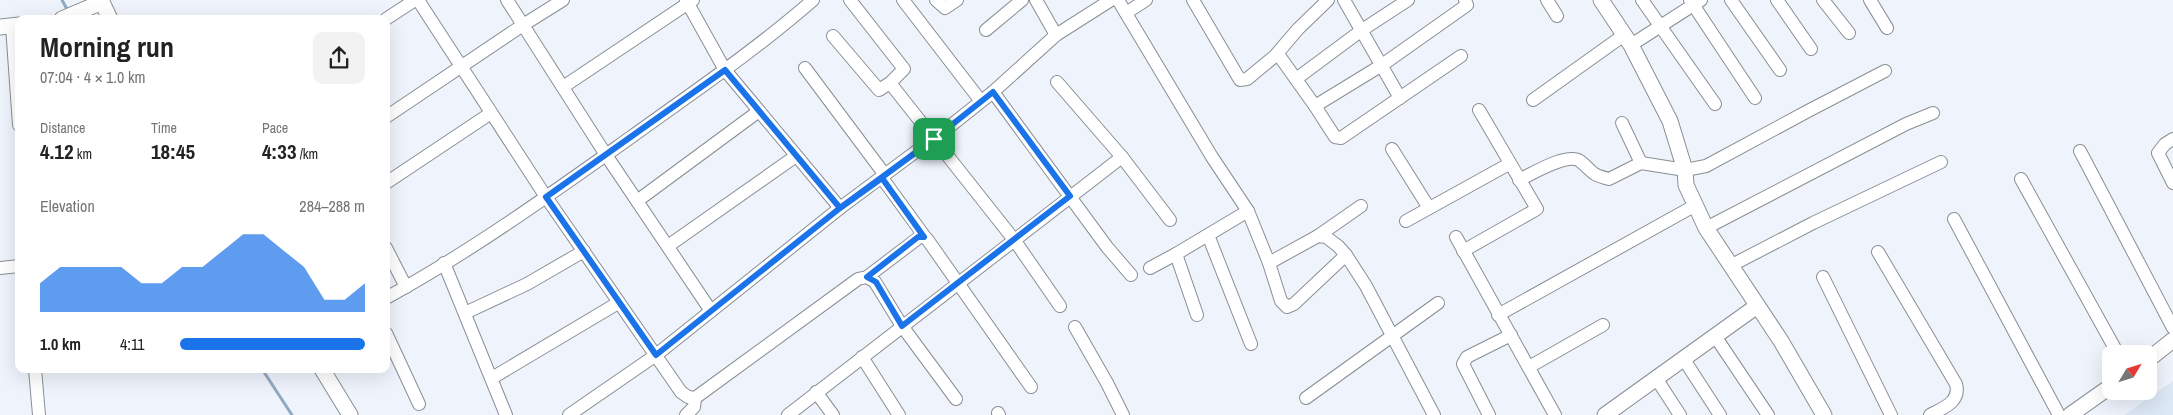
<!DOCTYPE html>
<meta charset="utf-8">
<style>
:root{--surface:#fff;--page:#f2f2f2;--text:#222;--muted:#767676;--accent:#1a73e8}
body{margin:0;font-family:"Archivo Narrow",sans-serif;background:var(--page);color:var(--text);height:100vh;display:flex;flex-direction:column;font-size:19px;white-space:nowrap}
*{box-sizing:border-box;margin:0}
p{font-size:16px;color:var(--muted)}
.icon{flex:none;width:28px;height:28px;fill:none;stroke:currentColor;stroke-width:2;stroke-linecap:round;stroke-linejoin:round}
.map{position:relative;flex:1;overflow:hidden}
.drawer{position:absolute;left:15px;top:15px;width:375px;height:358px;display:flex;flex-direction:column;background:var(--surface);border-radius:10px;box-shadow:0 5px 20px #0002}
.drawer>*{flex:none}
.needle{width:32px;rotate:52deg}
.controls{position:absolute;left:2102px;top:345px;display:grid;gap:10px}
.controls a{display:grid;place-items:center;width:55px;height:55px;border-radius:10px;background:var(--surface);box-shadow:0 5px 20px #0002;font-size:25px}
.pin{position:absolute;display:grid;place-items:center;width:42px;height:42px;color:#fff;margin:-21px;border-radius:10px;box-shadow:0 2px 8px #0006}
.round{display:grid;place-items:center;flex:none;width:52px;height:52px;border-radius:10px;background:var(--page)}
.overview{display:flex;align-items:center;justify-content:space-between;height:85px;padding:0 25px}
h1{font-size:28px;font-weight:700;line-height:38px}
.stats{display:grid;grid-template-columns:repeat(3,1fr);gap:8px;height:85px;padding:5px 25px}
.stats div{display:grid;align-content:center}
.stats b{font-size:21px;font-weight:700}
.stats small{font-size:14px;font-weight:400}
.stats p{font-size:14px}
.chart{height:140px;padding:10px 25px}
.chart p{display:flex;justify-content:space-between}
.chart svg{width:100%;height:90px;margin-top:5px;fill:var(--accent);opacity:.7}
ul{padding:0 25px;list-style:none;font-size:16px}
li{display:grid;grid-template-columns:80px 60px 1fr;align-items:center;height:38px}
li i{height:12px;border-radius:6px;background:var(--accent)}
.map>svg:first-child{display:block}
.built{fill:#dde8f6}
.lines{fill:none;stroke-linecap:round;stroke-linejoin:round}
.stream{stroke:#92aac1;stroke-width:3}
.minor-casing{stroke:#898e95;stroke-width:14}
.tertiary-casing{stroke:#898e95;stroke-width:17}
.minor{stroke:#fff;stroke-width:12}
.tertiary{stroke:#fff;stroke-width:15}
.route-casing{stroke:#fff;stroke-width:10}
.route{stroke:#1a73e8;stroke-width:6}
</style>
<div class="map">
<svg width="2173" height="415" viewBox="0 0 2173 415">
<rect width="100%" height="100%" fill="#eff4fc"/>
<path class="built" d="M2173 381V415H2124Z"/>
<g class="lines">
<g class="stream">
<path d="M62 0 68 11"/>
<path d="M262 369 292 415"/>
</g>
<defs>
<g id="minor">
<path d="M418 0 546 197 681 392 688 397 695 398 858 279 867 277 921 236 927 239 1031 387"/>
<path d="M507 0 606 155 711 311"/>
<path d="M686 0 725 70 840 208"/>
<path d="M850 0 904 69 890 83"/>
<path d="M903 0 980 100"/>
<path d="M936 0 945 8 957 0"/>
<path d="M1036 0 1056 35"/>
<path d="M1118 0 1212 157 1248 211 1269 263 1318 236 1326 237 1338 246 1346 255 1366 286 1434 415"/>
<path d="M1193 0 1240 80 1247 79 1275 56 1298 29 1328 0"/>
<path d="M1344 0 1400 98"/>
<path d="M1547 0 1557 16"/>
<path d="M1642 0 1715 104"/>
<path d="M1690 0 1755 98"/>
<path d="M1731 0 1780 70"/>
<path d="M1777 0 1811 49"/>
<path d="M1823 0 1849 33"/>
<path d="M1870 0 1887 28"/>
<path d="M1126 13 1146 0"/>
<path d="M386 19 415 0"/>
<path d="M12 26 19 125"/>
<path d="M986 30 1022 0"/>
<path d="M833 36 879 90 890 83 1015 241 1060 306"/>
<path d="M1631 45 1701 0"/>
<path d="M1278 54 1315 106 1382 65 1467 5 1465 0"/>
<path d="M805 68 885 175"/>
<path d="M1296 79 1362 30 1408 0"/>
<path d="M1057 82 1122 157 1170 220"/>
<path d="M563 87 693 0"/>
<path d="M993 92 1107 247 1131 275"/>
<path d="M1533 100 1624 35"/>
<path d="M1315 106 1335 137 1341 138 1461 56"/>
<path d="M386 117 523 25 563 0"/>
<path d="M1622 123 1641 163"/>
<path d="M2173 139 2165 144 2158 153 2173 183"/>
<path d="M1392 149 1429 208"/>
<path d="M2080 151 2173 328"/>
<path d="M882 178 925 237"/>
<path d="M2021 179 2118 354"/>
<path d="M1519 180C1532 174 1567 152 1580 161 1594 172 1589 174 1609 179L1641 163 1685 170 1706 166 1808 111 1885 71"/>
<path d="M386 183 491 113"/>
<path d="M637 201 759 111"/>
<path d="M1954 219 2059 415"/>
<path d="M1406 221 1509 164"/>
<path d="M1706 228 1906 124 1933 113"/>
<path d="M1208 235 1251 344"/>
<path d="M1318 236 1361 206"/>
<path d="M1456 237 1555 415"/>
<path d="M668 246 796 156"/>
<path d="M386 248 406 287"/>
<path d="M1463 251 1537 209 1479 110"/>
<path d="M1878 252 1956 384C1961 402 1943 408 1930 415"/>
<path d="M444 263 506 415"/>
<path d="M1269 263 1281 301 1287 307 1294 304 1346 255"/>
<path d="M1730 266 1813 223 1941 162"/>
<path d="M0 268 19 266"/>
<path d="M1150 268 1176 254"/>
<path d="M867 277 875 282 902 326 956 399"/>
<path d="M1823 277 1891 415"/>
<path d="M386 298C472 251 555 191 634 135 695 91 757 49 813 0"/>
<path d="M465 313 527 284 584 251"/>
<path d="M1197 315 1176 254 1248 211"/>
<path d="M1498 315 1694 206"/>
<path d="M1075 327 1107 383 1123 415"/>
<path d="M386 333 419 404"/>
<path d="M1715 336 1768 415"/>
<path d="M862 357 899 415"/>
<path d="M1683 358 1720 415"/>
<path d="M1529 367 1603 325"/>
<path d="M35 369 39 415"/>
<path d="M492 378 618 303"/>
<path d="M1656 378 1680 415"/>
<path d="M816 392 833 415"/>
<path d="M1306 398 1438 303"/>
<path d="M998 413 999 415"/>
<path d="M569 415 656 355 840 208 949 127 993 92 1056 35 1111 0"/>
<path d="M686 415 694 407 695 398"/>
<path d="M788 415 1122 157"/>
<path d="M1489 415 1463 364 1467 357 1511 335"/>
</g>
<g id="tertiary">
<path d="M101 0 110 19"/>
<path d="M1601 0 1631 45 1670 121 1685 170 1686 185 1706 228 1781 341 1824 415"/>
<path d="M62 19 102 2"/>
<path d="M0 27 19 25"/>
<path d="M2149 359 2173 340"/>
<path d="M322 369 350 415"/>
<path d="M1605 415 1757 306"/>
<path d="M2070 415 2111 386"/>
</g>
</defs>
<use href="#minor" class="minor-casing"/>
<use href="#tertiary" class="tertiary-casing"/>
<use href="#minor" class="minor"/>
<use href="#tertiary" class="tertiary"/>
</g>
<g class="lines">
<defs>
<path id="route" d="M934 139 840 208 725 70 546 197 656 355 840 208 882 178 924 237H918L867 277 876 282 902 326 1070 196 993 92 934 139"/>
</defs>
<use href="#route" class="route-casing"/>
<use href="#route" class="route"/>
</g>
</svg>
<div class="controls">
<a><svg class="needle" viewBox="-14 -14 28 28"><path d="M0-13l5 13h-10z" fill="#e53935"/><path d="M0 13l5-13h-10z" fill="#767676"/></svg></a>
</div>
<div class="pin" style="left:934px;top:139px;background:#1e9e55"><svg class="icon" aria-label="arrive" viewBox="0 0 24 24"><path d="M6 21V4h12l-3 4 3 4H6"/></svg></div>
<section class="drawer">
<div class="overview"><div><h1>Morning run</h1><p>07:04 · 4 × 1.0 km</p></div><a class="round"><svg class="icon" aria-label="share" viewBox="0 0 24 24"><path d="M12 15V3M7 8l5-5 5 5M5 13v7h14v-7"/></svg></a></div>
<div class="stats">
<div><p>Distance</p><b>4.12<small> km</small></b></div>
<div><p>Time</p><b>18:45</b></div>
<div><p>Pace</p><b>4:33<small> /km</small></b></div>
</div>
<div class="chart"><p><span>Elevation</span>284–288 m</p>
<svg viewBox="0 0 160 44" preserveAspectRatio="none"><path d="M0 44V30L10 22L20 22L30 22L40 22L50 30L60 30L70 22L80 22L90 14L100 6L110 6L120 14L130 22L140 38L150 38L160 30V44z"/></svg>
</div>
<ul>
<li><b>1.0 km</b>4:11<i style="width:100%"></i></li>
</ul>
</section>
</div>
